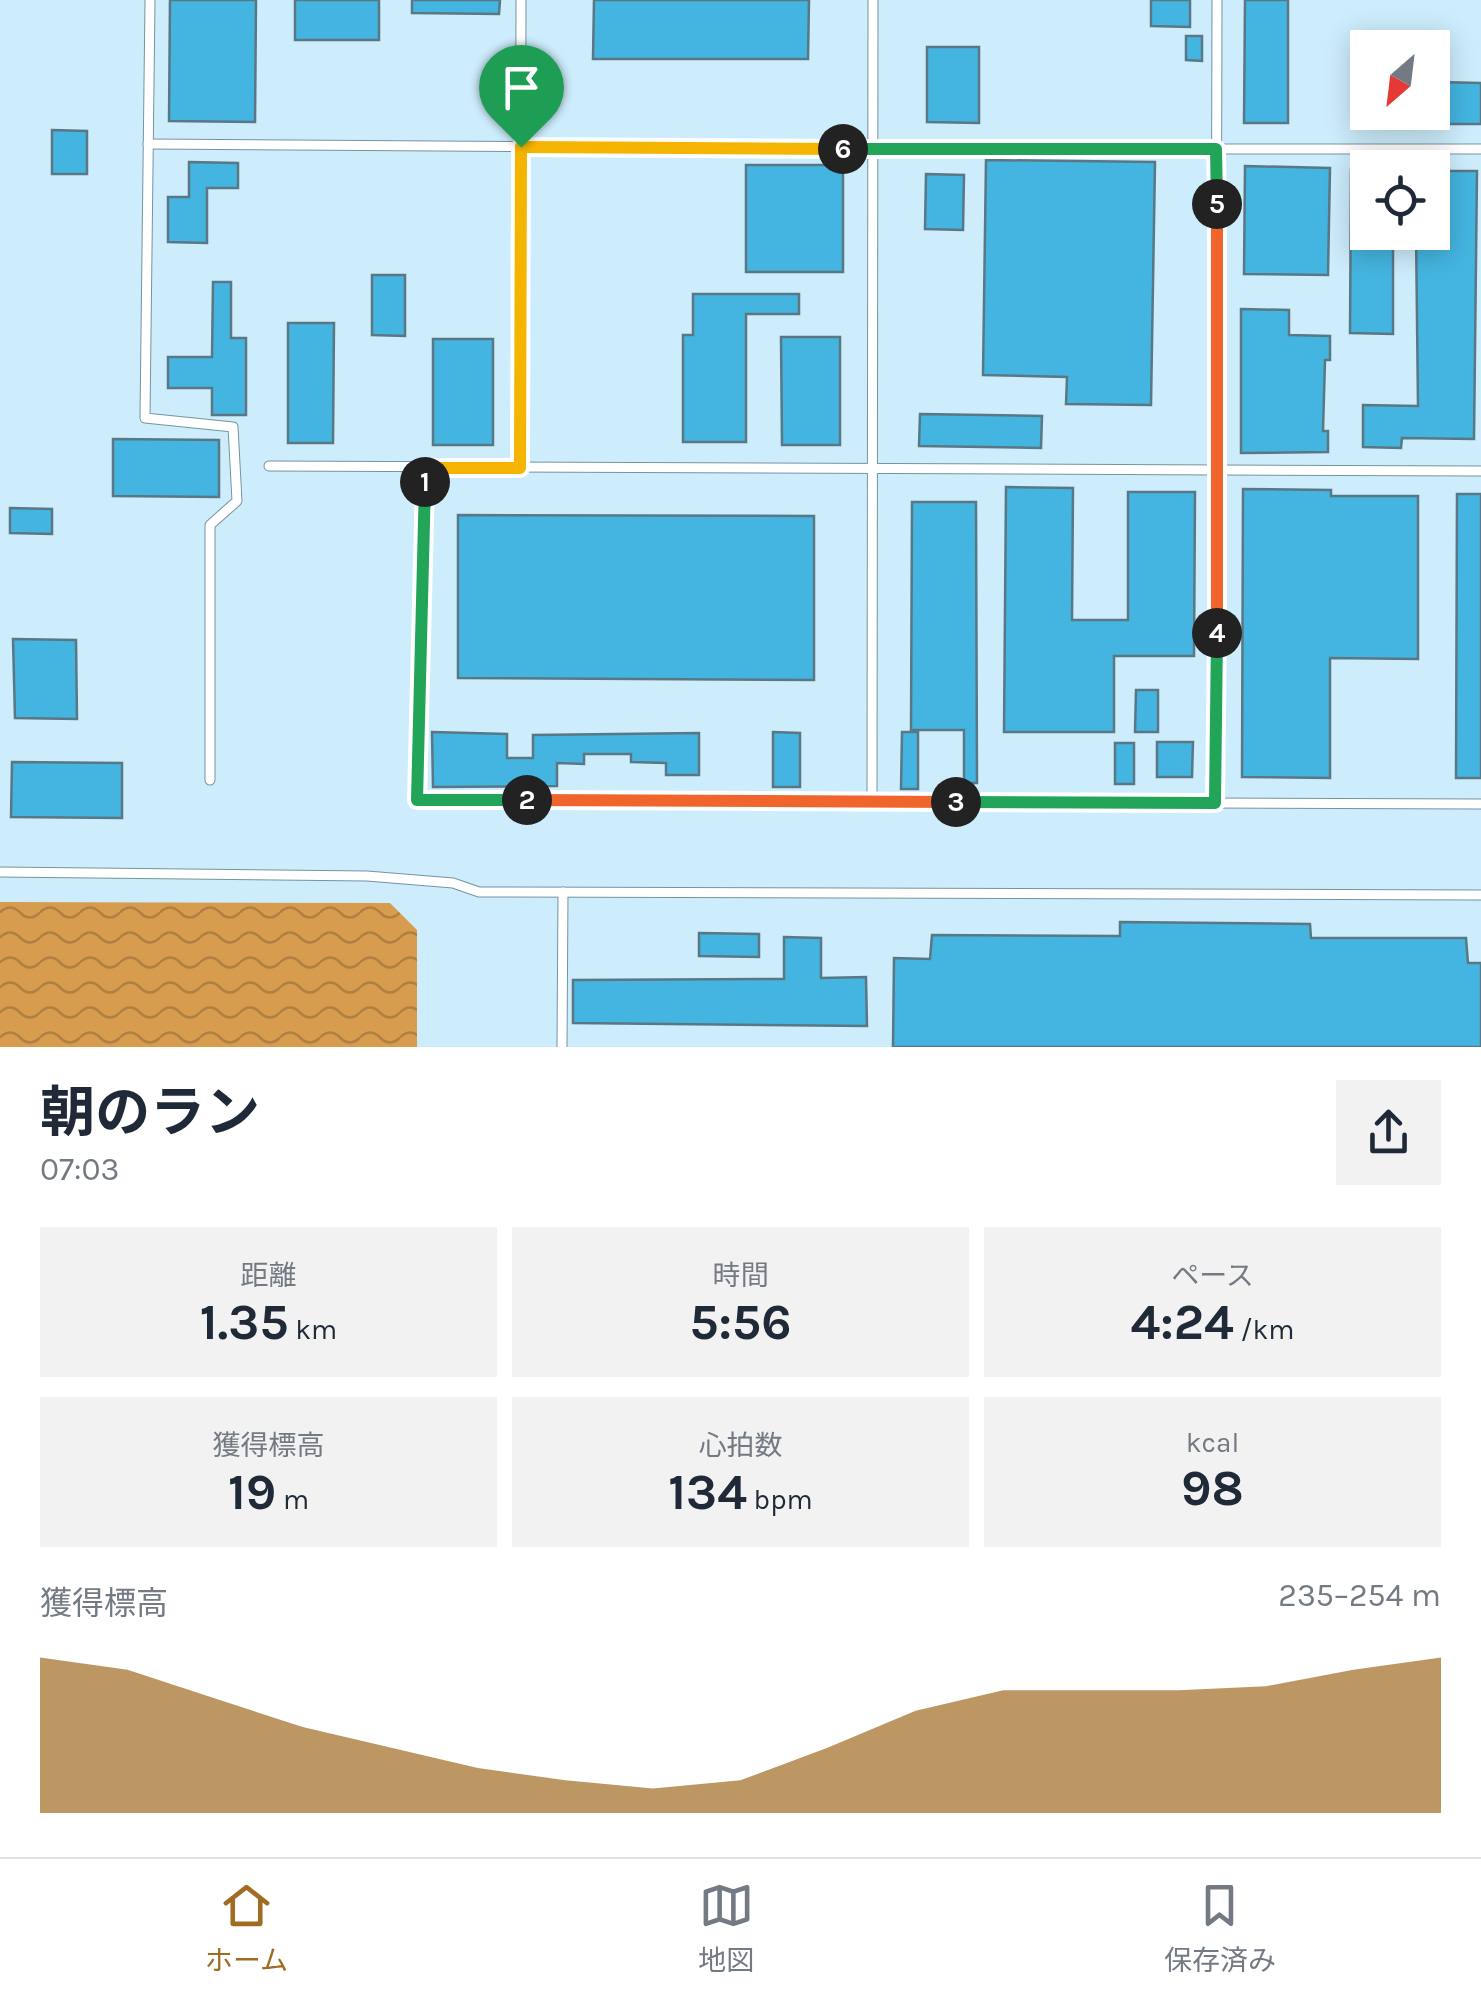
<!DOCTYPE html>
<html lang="ja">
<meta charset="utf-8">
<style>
:root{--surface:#fff;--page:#f2f2f3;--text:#1f2937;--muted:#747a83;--line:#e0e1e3;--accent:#a06c23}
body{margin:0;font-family:Karla,"Noto Sans JP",sans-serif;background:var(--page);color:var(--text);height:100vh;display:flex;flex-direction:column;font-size:38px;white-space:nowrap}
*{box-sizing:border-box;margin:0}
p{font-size:32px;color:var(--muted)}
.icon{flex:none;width:55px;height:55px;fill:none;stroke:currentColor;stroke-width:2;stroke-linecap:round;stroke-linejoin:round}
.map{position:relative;height:1047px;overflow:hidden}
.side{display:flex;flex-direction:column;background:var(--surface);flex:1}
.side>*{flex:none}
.needle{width:65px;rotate:208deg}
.fabs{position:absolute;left:1350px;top:30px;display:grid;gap:20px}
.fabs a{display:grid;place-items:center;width:100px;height:100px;border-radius:0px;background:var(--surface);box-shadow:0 5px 25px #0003;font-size:50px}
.pin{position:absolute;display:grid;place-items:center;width:85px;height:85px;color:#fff;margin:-102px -42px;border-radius:50% 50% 50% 0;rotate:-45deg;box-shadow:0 0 10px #0007}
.pin .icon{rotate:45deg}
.km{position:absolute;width:50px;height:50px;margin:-25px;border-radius:50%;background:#222;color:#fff;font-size:28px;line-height:50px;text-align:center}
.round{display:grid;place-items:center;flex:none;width:105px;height:105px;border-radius:0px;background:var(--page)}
.headline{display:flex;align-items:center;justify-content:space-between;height:170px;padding:0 40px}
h1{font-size:55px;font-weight:700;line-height:75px}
.figures{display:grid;grid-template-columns:repeat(3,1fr);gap:15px;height:170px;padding:10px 40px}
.figures div{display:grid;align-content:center;border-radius:0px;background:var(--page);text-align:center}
.figures b{font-size:50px;font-weight:700}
.figures small{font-size:28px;font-weight:400}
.figures p{font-size:28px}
.chart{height:280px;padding:20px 40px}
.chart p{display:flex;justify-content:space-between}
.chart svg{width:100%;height:180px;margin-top:10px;fill:var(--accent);opacity:.7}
.tabs{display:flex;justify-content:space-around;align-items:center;height:140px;border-top:2px solid var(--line);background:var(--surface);font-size:28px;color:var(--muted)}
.tabs a{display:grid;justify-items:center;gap:5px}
.tabs .on{color:var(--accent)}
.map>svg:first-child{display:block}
.water{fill:url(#water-waves)}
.building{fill:#44b5e1;stroke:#5a7784;stroke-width:2.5}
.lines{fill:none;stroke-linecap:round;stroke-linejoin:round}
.lane-casing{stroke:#7693a1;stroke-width:11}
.lane{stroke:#fff;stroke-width:9}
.split-1-casing{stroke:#fff;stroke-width:20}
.split-2-casing{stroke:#fff;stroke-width:20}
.split-3-casing{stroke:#fff;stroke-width:20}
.split-4-casing{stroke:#fff;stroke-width:20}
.split-5-casing{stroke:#fff;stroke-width:20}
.split-6-casing{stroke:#fff;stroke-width:20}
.split-7-casing{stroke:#fff;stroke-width:20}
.split-1{stroke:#f5b400;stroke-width:12}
.split-2{stroke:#22a559;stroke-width:12}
.split-3{stroke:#f0652b;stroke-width:12}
.split-4{stroke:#22a559;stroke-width:12}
.split-5{stroke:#f0652b;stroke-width:12}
.split-6{stroke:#22a559;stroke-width:12}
.split-7{stroke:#f5b400;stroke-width:12}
</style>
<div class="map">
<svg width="1481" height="1047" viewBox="0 0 1481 1047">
<defs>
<pattern id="water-waves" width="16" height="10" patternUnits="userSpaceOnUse" patternTransform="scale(2.5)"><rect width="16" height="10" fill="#d89c4e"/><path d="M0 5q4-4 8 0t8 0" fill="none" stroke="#af8042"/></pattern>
</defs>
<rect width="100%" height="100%" fill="#cdedfc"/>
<path class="water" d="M0 902 390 903 417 930V1047H0Z"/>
<g class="building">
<path d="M170 0H256L255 122 169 121Z"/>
<rect x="295" y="0" width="84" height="40"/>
<path d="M412 0H500L499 14 412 13Z"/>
<path d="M594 0H809L808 59H593Z"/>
<path d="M1151 0H1190V27L1151 26Z"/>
<path d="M1245 0H1288V123H1244Z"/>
<path d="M1186 36H1202V61L1186 60Z"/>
<path d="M927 47H979V123L927 122Z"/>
<path d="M1438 82 1481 83V124H1444L1445 98H1438Z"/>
<path d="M52 130 87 131V174H52Z"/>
<path d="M986 160 1155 162 1151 405 1066 404 1067 377 983 375Z"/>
<path d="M189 162 238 163V188H207V243L168 242V197H189Z"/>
<rect x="746" y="165" width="97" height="107"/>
<path d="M1245 166 1330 168 1328 275 1244 274Z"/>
<path d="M1351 170H1368V232H1393V334L1350 333Z"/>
<path d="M1432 171H1477L1474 439 1402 438 1401 448 1363 447V405L1418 406 1416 232H1432Z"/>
<path d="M926 174 964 175 963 230 925 229Z"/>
<path d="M372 275H405V336L372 335Z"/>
<path d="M213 282H231V338H246V415H212V388H168V357H212Z"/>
<path d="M693 294H799V314H746V442H683V335H693Z"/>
<path d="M1241 309 1289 310V335L1330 336V360H1325L1323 431H1328V452L1241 453Z"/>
<path d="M288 323H334L333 443H288Z"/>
<path d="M781 337H840V445H782Z"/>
<rect x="433" y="339" width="60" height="106"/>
<path d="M920 414 1042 416 1041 448 919 446Z"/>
<path d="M113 439 219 440V497L113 496Z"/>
<path d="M1006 487 1073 488 1072 620H1128V492H1195L1194 656H1114V732H1004Z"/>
<path d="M1243 489 1331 490V496H1418V659L1330 658V778L1242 777Z"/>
<path d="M1457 494H1481V778H1456Z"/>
<path d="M912 502H976L977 783H964V730H911Z"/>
<path d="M10 508 52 509V534L10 533Z"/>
<path d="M458 515 814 516V680L458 678Z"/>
<path d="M13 639 76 640 77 719 15 718Z"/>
<path d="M1136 690H1158V732H1135Z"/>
<path d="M432 732 507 734V758H533V735L699 733V775H666V763L631 762V754H584V764L557 763V786L433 787Z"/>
<path d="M773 732 800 733V787H773Z"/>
<path d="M902 732H918V789H901Z"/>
<path d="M1157 742H1193L1192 777H1157Z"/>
<rect x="1115" y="743" width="19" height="41"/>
<path d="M12 762 122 763V818L11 817Z"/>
<path d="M1120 922 1310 924 1311 938H1466L1468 963H1481V1047H893L894 958 930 959 932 935 1120 936Z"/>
<path d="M699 933 759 934V957L699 956Z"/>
<path d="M784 937 821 938V978L866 977 867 1026 573 1023V980L784 979Z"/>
</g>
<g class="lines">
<defs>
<g id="lane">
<path d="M150 0 145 418 233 427 237 501 210 525V780"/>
<path d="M148 144 873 149H1481"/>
<path d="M269 466 1481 471"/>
<path d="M425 467 417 800 1481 804"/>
<path d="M520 468 521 0"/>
<path d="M872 802 873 0"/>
<path d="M1215 803 1217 0"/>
<path d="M0 872 367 876 453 883 479 892 1481 895"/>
<path d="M562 1047 563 892"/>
</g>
</defs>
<use href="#lane" class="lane-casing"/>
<use href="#lane" class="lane"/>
</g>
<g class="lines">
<defs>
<path id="split-1" d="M425 482 426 468H520L521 147"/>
<path id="split-2" d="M425 482 417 800H527"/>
<path id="split-3" d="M527 800 956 802"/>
<path id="split-4" d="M956 802 1215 803 1217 633"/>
<path id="split-5" d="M1217 633V204"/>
<path id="split-6" d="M843 149H1216L1217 204"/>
<path id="split-7" d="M521 147 843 149"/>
</defs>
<use href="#split-1" class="split-1-casing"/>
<use href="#split-2" class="split-2-casing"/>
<use href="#split-3" class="split-3-casing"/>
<use href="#split-4" class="split-4-casing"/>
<use href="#split-5" class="split-5-casing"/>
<use href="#split-6" class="split-6-casing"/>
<use href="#split-7" class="split-7-casing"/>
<use href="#split-1" class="split-1"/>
<use href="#split-2" class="split-2"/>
<use href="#split-3" class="split-3"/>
<use href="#split-4" class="split-4"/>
<use href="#split-5" class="split-5"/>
<use href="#split-6" class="split-6"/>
<use href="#split-7" class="split-7"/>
</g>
</svg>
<div class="fabs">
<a><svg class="needle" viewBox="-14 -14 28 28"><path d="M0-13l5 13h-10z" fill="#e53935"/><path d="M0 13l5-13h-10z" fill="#747a83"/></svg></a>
<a><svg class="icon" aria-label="locate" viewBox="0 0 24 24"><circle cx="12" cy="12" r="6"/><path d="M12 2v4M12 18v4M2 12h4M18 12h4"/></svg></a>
</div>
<div class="pin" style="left:521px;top:147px;background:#1e9e55"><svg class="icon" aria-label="arrive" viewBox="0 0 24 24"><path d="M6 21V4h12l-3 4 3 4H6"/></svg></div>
<b class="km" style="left:425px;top:482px">1</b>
<b class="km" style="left:527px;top:800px">2</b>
<b class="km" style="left:956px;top:802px">3</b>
<b class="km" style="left:1217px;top:633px">4</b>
<b class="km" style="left:1217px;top:204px">5</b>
<b class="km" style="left:843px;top:149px">6</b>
</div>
<section class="side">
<div class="headline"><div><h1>朝のラン</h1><p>07:03</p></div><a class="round"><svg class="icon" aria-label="share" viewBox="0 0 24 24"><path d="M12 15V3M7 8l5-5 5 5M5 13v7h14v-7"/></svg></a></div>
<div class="figures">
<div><p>距離</p><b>1.35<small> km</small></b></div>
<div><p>時間</p><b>5:56</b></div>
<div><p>ペース</p><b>4:24<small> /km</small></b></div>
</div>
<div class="figures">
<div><p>獲得標高</p><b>19<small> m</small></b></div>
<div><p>心拍数</p><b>134<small> bpm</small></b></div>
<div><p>kcal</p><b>98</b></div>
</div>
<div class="chart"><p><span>獲得標高</span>235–254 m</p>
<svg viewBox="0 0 160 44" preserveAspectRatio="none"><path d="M0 44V6L10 9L20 16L30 23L40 28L50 33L60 36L70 38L80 36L90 28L100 19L110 14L120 14L130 14L140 13L150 9L160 6V44z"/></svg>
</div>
</section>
<nav class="tabs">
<a class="on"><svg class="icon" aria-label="home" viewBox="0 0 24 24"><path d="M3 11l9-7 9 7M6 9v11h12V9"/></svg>ホーム</a>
<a><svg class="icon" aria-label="map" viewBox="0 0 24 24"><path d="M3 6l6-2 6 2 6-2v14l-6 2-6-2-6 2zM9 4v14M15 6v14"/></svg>地図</a>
<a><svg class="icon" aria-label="saved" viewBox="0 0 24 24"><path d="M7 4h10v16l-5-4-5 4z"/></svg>保存済み</a>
</nav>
